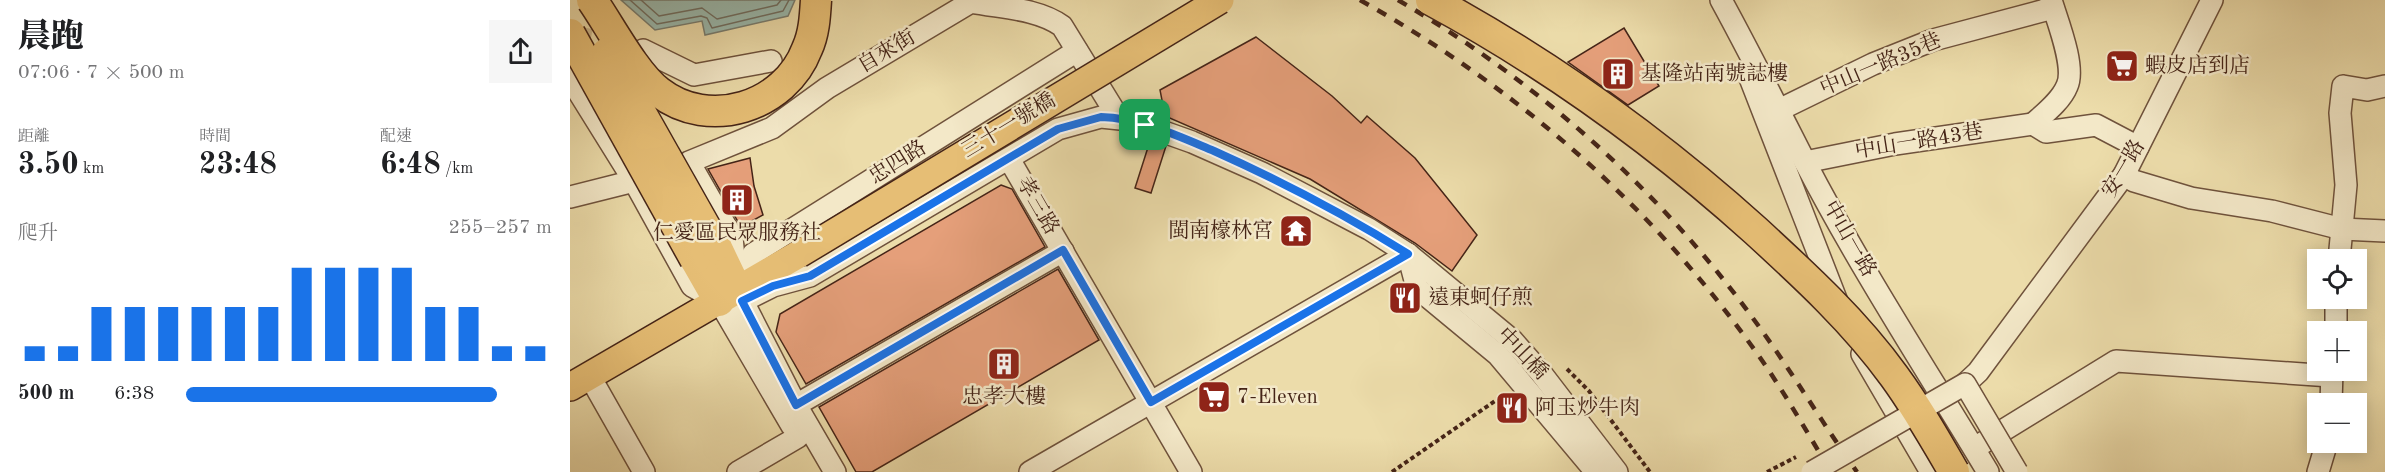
<!DOCTYPE html>
<html lang="zh-TW">
<meta charset="utf-8">
<style>
:root{--surface:#fff;--page:#f6f6f6;--text:#202124;--muted:#757577;--accent:#1a73e8}
body{margin:0;font-family:"Old Standard TT","Noto Serif TC",serif;background:var(--page);color:var(--text);height:100vh;display:flex;flex-direction:column;font-size:22px;white-space:nowrap}
*{box-sizing:border-box;margin:0}
p{font-size:20px;color:var(--muted)}
.icon{flex:none;width:33px;height:33px;fill:none;stroke:currentColor;stroke-width:2;stroke-linecap:round;stroke-linejoin:round}
.map{position:relative;flex:1;overflow:hidden}
.details{display:flex;flex-direction:column;background:var(--surface);width:570px}
.details>*{flex:none}
.fabs{position:absolute;left:1737px;top:249px;display:grid;gap:12px}
.fabs a{display:grid;place-items:center;width:60px;height:60px;border-radius:0px;background:var(--surface);box-shadow:0 3px 15px #0003;font-size:30px}
.pin{position:absolute;display:grid;place-items:center;width:51px;height:51px;color:#fff;margin:-26px;border-radius:12px;box-shadow:0 3px 9px #0006}
.round{display:grid;place-items:center;flex:none;width:63px;height:63px;border-radius:0px;background:var(--page)}
.headline{display:flex;align-items:center;justify-content:space-between;height:102px;padding:0 18px}
h1{font-size:33px;font-weight:800;line-height:45px}
.metrics{display:grid;grid-template-columns:repeat(3,1fr);gap:9px;height:102px;padding:6px 18px}
.metrics div{display:grid;align-content:center}
.metrics b{font-size:30px;font-weight:800}
.metrics small{font-size:16px;font-weight:400}
.metrics p{font-size:16px}
.chart{height:168px;padding:12px 18px}
.chart p{display:flex;justify-content:space-between}
.chart svg{width:100%;height:108px;margin-top:6px;stroke:var(--accent);stroke-width:6}
ul{padding:0 18px;list-style:none;font-size:20px}
li{display:grid;grid-template-columns:96px 72px 1fr;align-items:center;height:45px}
li i{height:15px;border-radius:8px;background:var(--accent)}
main{display:flex;flex:1;min-height:0}
.map>svg:first-child{display:block}
.water{fill:#9abaaf;stroke:#787e72;stroke-width:1.5}
.lines{fill:none;stroke-linecap:round;stroke-linejoin:round}
.shore{stroke:#706f63;stroke-width:1.5}
.building{fill:#e59f7a;stroke:#452417;stroke-width:1.5}
.minor-tunnel{stroke:#cbb78d;stroke-width:21;stroke-dasharray:21 10;stroke-linecap:butt}
.minor-casing{stroke:#6f523c;stroke-width:24}
.major-casing{stroke:#452417;stroke-width:30}
.highway-casing{stroke:#452417;stroke-width:33}
.path{stroke:#452417;stroke-width:4;stroke-dasharray:4.5 3;stroke-linecap:butt}
.minor{stroke:#f3e8c8;stroke-width:21}
.major{stroke:#e6be75;stroke-width:27}
.highway{stroke:#e6be75;stroke-width:30}
.rail{stroke:#452417;stroke-width:4.5;stroke-dasharray:10 10;stroke-linecap:butt}
.minor-bridge-casing{stroke:#6f523c;stroke-width:24;stroke-linecap:butt}
.major-bridge-casing{stroke:#452417;stroke-width:30;stroke-linecap:butt}
.highway-bridge-casing{stroke:#452417;stroke-width:33;stroke-linecap:butt}
.path-bridge{stroke:#452417;stroke-width:4;stroke-dasharray:4.5 3;stroke-linecap:butt}
.minor-bridge{stroke:#f3e8c8;stroke-width:21}
.major-bridge{stroke:#e6be75;stroke-width:27}
.highway-bridge{stroke:#e6be75;stroke-width:30}
.route-casing{stroke:#fff;stroke-width:12}
.route{stroke:#1a73e8;stroke-width:8}
.labels{text-anchor:middle;dominant-baseline:central;stroke-width:5;stroke-linejoin:round;paint-order:stroke}
.street-label{font-size:21px;fill:#452417;stroke:#f3e8c8}
.poi-label{font-size:21px;fill:#452417;stroke:#f3e8c8;text-anchor:start}
</style>
<main>
<section class="details">
<div class="headline"><div><h1>晨跑</h1><p>07:06 · 7 × 500 m</p></div><a class="round"><svg class="icon" aria-label="share" viewBox="0 0 24 24"><path d="M12 15V3M7 8l5-5 5 5M5 13v7h14v-7"/></svg></a></div>
<div class="metrics">
<div><p>距離</p><b>3.50<small> km</small></b></div>
<div><p>時間</p><b>23:48</b></div>
<div><p>配速</p><b>6:48<small> /km</small></b></div>
</div>
<div class="chart"><p><span>爬升</span>255–257 m</p>
<svg viewBox="0 0 160 44" preserveAspectRatio="none"><path d="M5 44V38M15 44V38M25 44V22M35 44V22M45 44V22M55 44V22M65 44V22M75 44V22M85 44V6M95 44V6M105 44V6M115 44V6M125 44V22M135 44V22M145 44V38M155 44V38"/></svg>
</div>
<ul>
<li><b>500 m</b>6:38<i style="width:85%"></i></li>
</ul>
</section>
<div class="map">
<svg width="1815" height="472" viewBox="0 0 1815 472">
<rect width="100%" height="100%" fill="#ecdcaa"/>
<filter id="stains"><feTurbulence type="fractalNoise" baseFrequency=".00333" numOctaves="4"/><feColorMatrix values="0 0 0 0 .2 0 0 0 0 .09 0 0 0 0 .02 0 0 0 .5 -.17"/></filter>
<radialGradient id="worn" r=".72"><stop offset=".6" stop-color="#630" stop-opacity="0"/><stop offset="1" stop-color="#630" stop-opacity=".3"/></radialGradient>
<path class="water" d="M51 0H225L218 16 135 35 132 21 85 30Z"/>
<g class="lines">
<g class="shore">
<path d="M60 0 87 24 131 16 137 18 142 28 213 11 219 0"/>
<path d="M71 0 89 16 132 8 147 19 207 5 211 0"/>
</g>
</g>
<g class="building">
<path d="M1054 28 1089 86 1058 105 998 62Z"/>
<path d="M686 37 762 96 791 123 797 116 845 158 907 235 882 271 845 243 740 179 595 116 590 90Z"/>
<path d="M580 141 596 146 581 193 565 188Z"/>
<path d="M180 158 184 186 193 215 171 227 138 169Z"/>
<path d="M431 185 442 189 475 247 236 384 206 332 210 314Z"/>
<path d="M488 269 529 340 302 472H286L249 407Z"/>
</g>
<g class="lines">
<path class="minor-tunnel" d="M0 35 55 47"/>
<defs>
<g id="minor">
<path d="M1151 0C1180 53 1207 107 1235 162 1290 268 1356 369 1418 472"/>
<path d="M73 50 124 75 201 61"/>
<path d="M1178 73 1268 304"/>
<path d="M0 78 64 181 122 286 149 301 222 426"/>
<path d="M1211 109 1303 64 1363 40 1483 8"/>
<path d="M1463 124C1474 114 1491 101 1497 86 1506 67 1487 20 1481 0"/>
<path d="M1463 124 1476 132 1526 125 1568 147"/>
<path d="M439 159 621 472"/>
<path d="M1235 162 1325 144 1463 124"/>
<path d="M1554 175 1564 181 1621 198 1702 211 1772 229 1815 231"/>
<path d="M0 197 64 181"/>
<path d="M838 254 847 288 928 355 1026 472"/>
<path d="M1769 260 1776 185 1770 113 1773 86 1797 90 1815 86"/>
<path d="M167 289 183 254 507 51"/>
<path d="M1766 298V332"/>
<path d="M173 301 203 286 240 276 488 129 531 117 560 120 622 142 692 173 799 229 838 254 942 340 971 373 1047 472"/>
<path d="M1292 354 1361 472"/>
<path d="M19 375 74 472"/>
<path d="M1395 384 1408 372 1554 175 1642 0"/>
<path d="M1761 404 1762 370"/>
<path d="M226 405 493 251"/>
<path d="M1411 444 1546 361 1761 376"/>
<path d="M168 472 228 437"/>
<path d="M265 472 226 405 167 290 162 237 119 162 202 128 257 88 401 2C430 8 467 8 492 26L548 117"/>
<path d="M460 472 838 254"/>
<path d="M1748 472 1757 442"/>
</g>
<path id="major" d="M0 387 229 254"/>
<g id="highway">
<path d="M146 246 167 290"/>
<path d="M125 259 149 301"/>
</g>
</defs>
<use href="#minor" class="minor-casing"/>
<use href="#major" class="major-casing"/>
<use href="#highway" class="highway-casing"/>
<g class="path">
<path d="M997 369 1019 391 1080 472"/>
<path d="M822 472 935 394"/>
</g>
<use href="#minor" class="minor"/>
<use href="#major" class="major"/>
<use href="#highway" class="highway"/>
<g class="rail">
<path d="M790 0C945 87 1077 201 1181 345 1211 386 1235 429 1261 472"/>
<path d="M828 0C966 81 1088 188 1182 317 1219 367 1251 421 1287 472"/>
</g>
<defs>
<path id="minor-bridge" d="M1242 472 1395 384 1447 472"/>
<path id="major-bridge" d="M229 254 650 0"/>
<g id="highway-bridge">
<path d="M22 0C40 26 65 74 89 92 139 131 215 107 237 49 244 34 245 17 246 0"/>
<path d="M861 0C979 64 1086 141 1186 231 1235 276 1285 322 1324 376 1346 406 1365 439 1384 472"/>
<path d="M0 34 125 259"/>
<path d="M37 53 146 246"/>
</g>
</defs>
<use href="#minor-bridge" class="minor-bridge-casing"/>
<use href="#major-bridge" class="major-bridge-casing"/>
<use href="#highway-bridge" class="highway-bridge-casing"/>
<path class="path-bridge" d="M1197 472 1226 457"/>
<use href="#minor-bridge" class="minor-bridge"/>
<use href="#major-bridge" class="major-bridge"/>
<use href="#highway-bridge" class="highway-bridge"/>
</g>
<g class="lines">
<defs>
<path id="route" d="M531 117C570 118 608 136 644 151 711 181 776 215 838 254L581 402 493 250 226 405 172 301 203 286 240 276 488 129Z"/>
</defs>
<use href="#route" class="route-casing"/>
<use href="#route" class="route"/>
</g>
<defs>
<symbol id="supermarket-square" viewBox="-11 -11 22 22"><rect x="-9" y="-9" width="18" height="18" rx="4" fill="#8f2418" stroke="#f3e8c8"/><path d="M-6-5.5h2.5l.6 2H6L4.5 2H-2.5L-4.4-4H-6ZM-1.5 3.2a1.3 1.3 0 1 0 .1 0ZM3 3.2a1.3 1.3 0 1 0 .1 0Z" fill="#fff"/></symbol>
<symbol id="building-square" viewBox="-11 -11 22 22"><rect x="-9" y="-9" width="18" height="18" rx="4" fill="#8f2418" stroke="#f3e8c8"/><path d="M-4-6H4V6H1V3H-1V6H-4ZM-2.5-4.3h1.7v1.8h-1.7ZM.8-4.3h1.7v1.8H.8ZM-2.5-1h1.7V.8h-1.7ZM.8-1h1.7V.8H.8Z" fill="#fff"/></symbol>
<symbol id="temple-square" viewBox="-11 -11 22 22"><rect x="-9" y="-9" width="18" height="18" rx="4" fill="#8f2418" stroke="#f3e8c8"/><path d="M0-6L5-2H3V0L6.5 2.5H4V6H1.5V3h-3V6H-4V2.5H-6.5L-3 0V-2H-5Z" fill="#fff"/></symbol>
<symbol id="restaurant-square" viewBox="-11 -11 22 22"><rect x="-9" y="-9" width="18" height="18" rx="4" fill="#8f2418" stroke="#f3e8c8"/><path d="M-5-6h1v4h1v-4h1v4h1v-4h1v5L-1.5 .5V6h-2V.5L-5-1ZM5-6V6H3V1.5H1.5Q1.5-4 5-6Z" fill="#fff"/></symbol>
</defs>
<g fill-rule="evenodd">
<use href="#supermarket-square" x="1533" y="47" width="38" height="38"/>
<use href="#building-square" x="1029" y="55" width="38" height="38"/>
<use href="#building-square" x="148" y="181" width="38" height="38"/>
<use href="#temple-square" x="707" y="212" width="38" height="38"/>
<use href="#restaurant-square" x="816" y="279" width="38" height="38"/>
<use href="#building-square" x="415" y="345" width="38" height="38"/>
<use href="#supermarket-square" x="625" y="378" width="38" height="38"/>
<use href="#restaurant-square" x="923" y="389" width="38" height="38"/>
</g>
<g class="labels">
<g class="street-label">
<text transform="translate(317 52) rotate(-31)">自來街</text>
<text transform="translate(1311 65) rotate(-23)">中山一路35巷</text>
<text transform="translate(439 126) rotate(-31)">三十一號橋</text>
<text transform="translate(1349 142) rotate(-9)">中山一路43巷</text>
<text transform="translate(328 163) rotate(-32)">忠四路</text>
<text transform="translate(1554 169) rotate(-59)">安一路</text>
<text transform="translate(467 206) rotate(60)">孝三路</text>
<text transform="translate(1279 239) rotate(60)">中山一路</text>
<text transform="translate(952 354) rotate(46)">中山橋</text>
</g>
<g class="poi-label">
<text x="1575" y="66">蝦皮店到店</text>
<text x="1071" y="74">基隆站南號誌樓</text>
<text x="703" y="231" text-anchor="end">閩南檺林宮</text>
<text x="167" y="233" text-anchor="middle">仁愛區民眾服務社</text>
<text x="858" y="298">遠東蚵仔煎</text>
<text x="434" y="397" text-anchor="middle">忠孝大樓</text>
<text x="667" y="397">7-Eleven</text>
<text x="965" y="408">阿玉炒牛肉</text>
</g>
</g>
<rect width="100%" height="100%" filter="url(#stains)"/>
<rect width="100%" height="100%" fill="url(#worn)"/>
</svg>
<div class="fabs">
<a><svg class="icon" aria-label="locate" viewBox="0 0 24 24"><circle cx="12" cy="12" r="6"/><path d="M12 2v4M12 18v4M2 12h4M18 12h4"/></svg></a>
<a>+</a>
<a>−</a>
</div>
<div class="pin" style="left:575px;top:125px;background:#1e9e55"><svg class="icon" aria-label="arrive" viewBox="0 0 24 24"><path d="M6 21V4h12l-3 4 3 4H6"/></svg></div>
</div>
</main>
